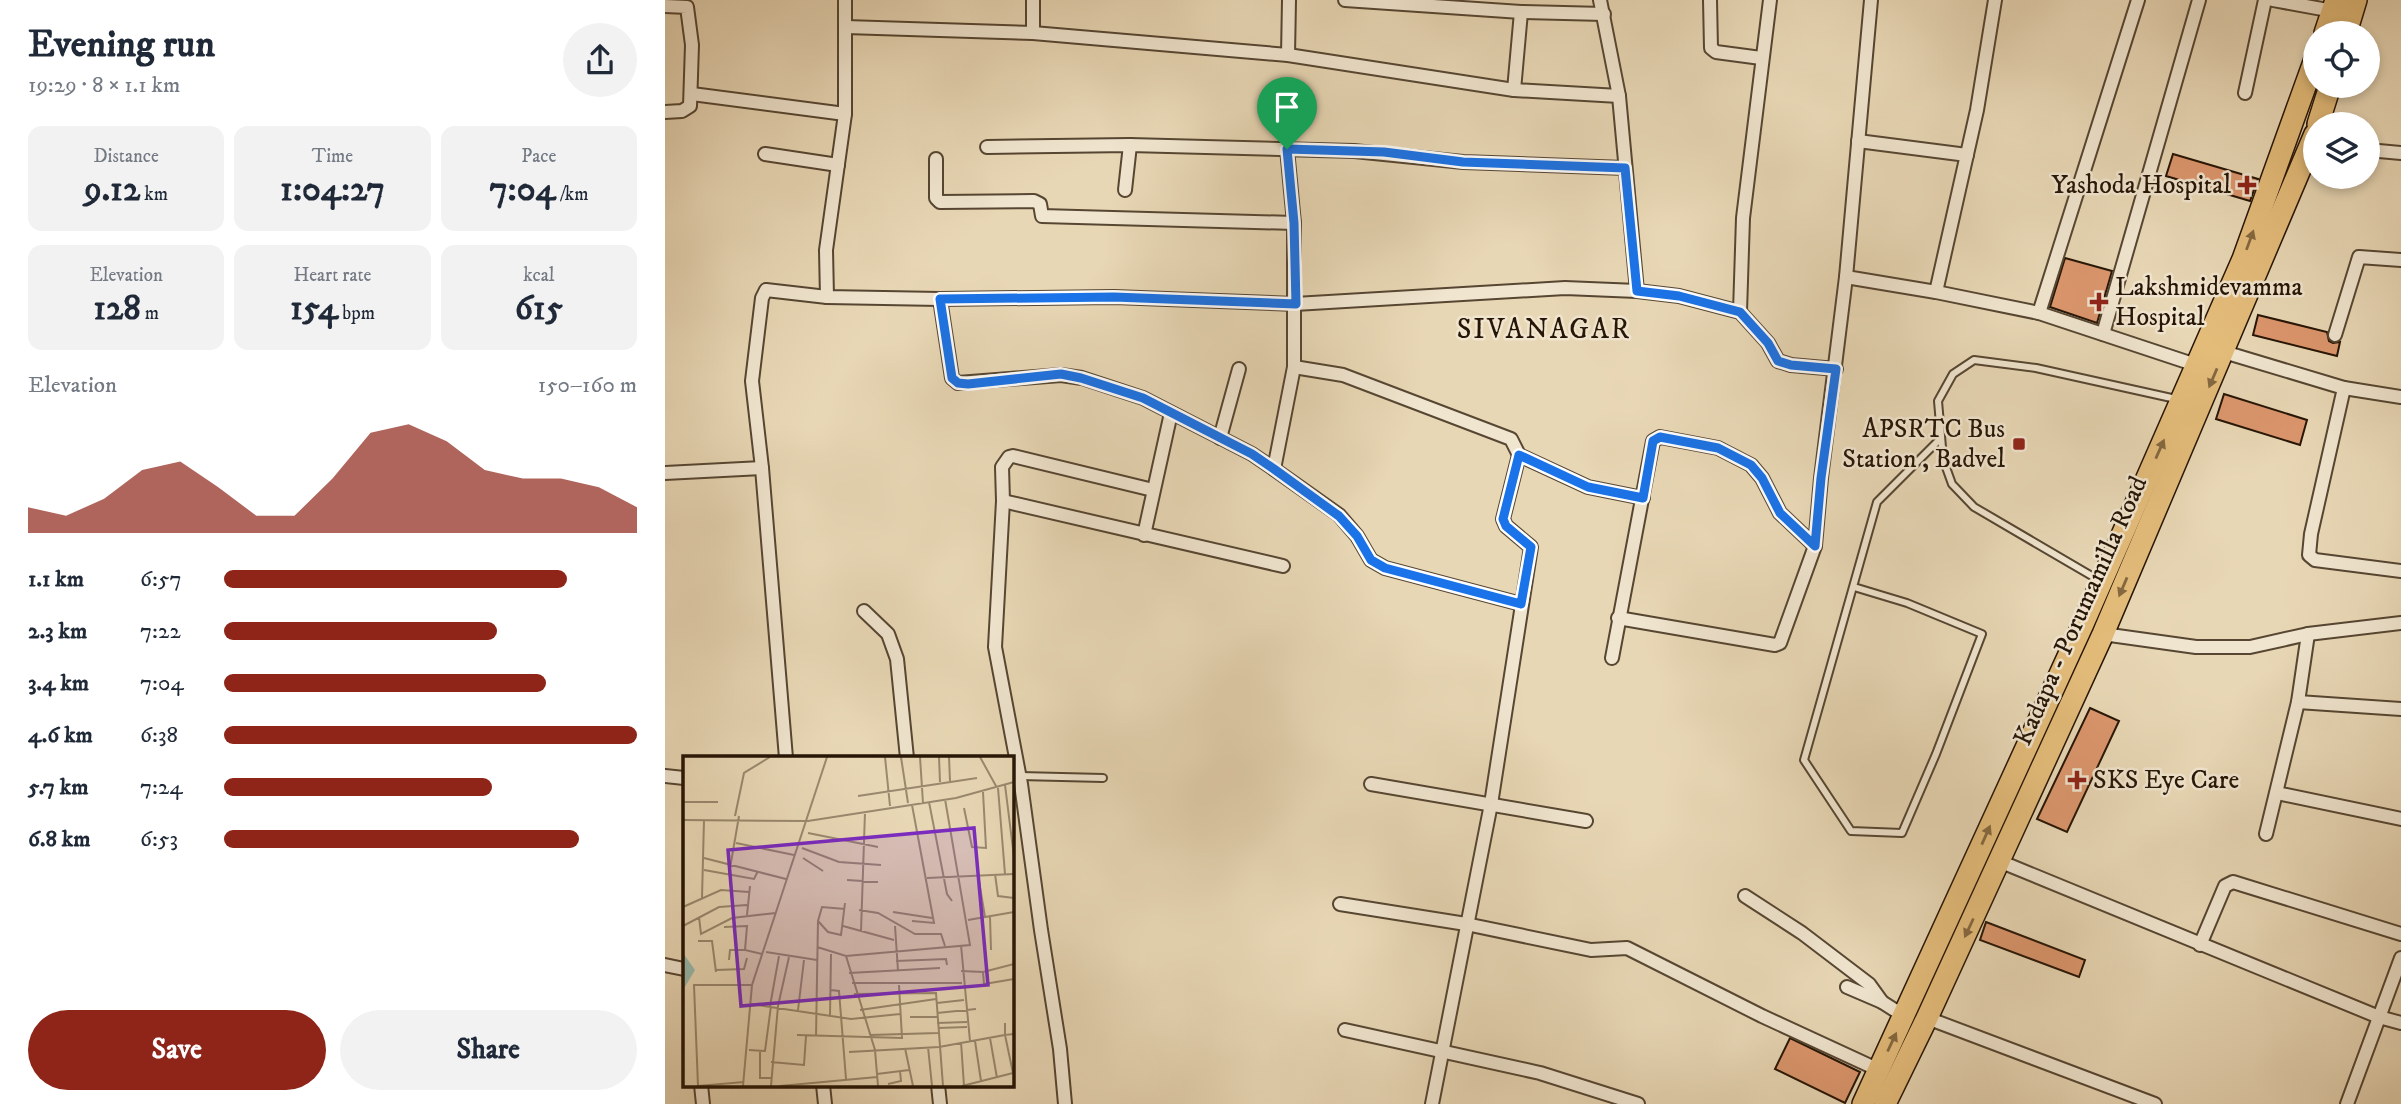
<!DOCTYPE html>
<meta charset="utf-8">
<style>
:root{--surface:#fff;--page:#f2f2f3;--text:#1f2937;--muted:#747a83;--accent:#8f2418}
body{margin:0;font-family:"IM FELL DW Pica",serif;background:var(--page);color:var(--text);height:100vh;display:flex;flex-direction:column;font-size:26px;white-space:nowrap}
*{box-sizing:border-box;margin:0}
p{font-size:23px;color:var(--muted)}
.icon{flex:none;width:38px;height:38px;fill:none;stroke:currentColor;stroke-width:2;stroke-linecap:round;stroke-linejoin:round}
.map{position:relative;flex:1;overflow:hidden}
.sheet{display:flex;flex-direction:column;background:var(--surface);width:665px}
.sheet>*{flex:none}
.tools{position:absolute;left:1638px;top:21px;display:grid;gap:14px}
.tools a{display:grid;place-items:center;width:77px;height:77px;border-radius:50%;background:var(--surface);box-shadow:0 4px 10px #0003;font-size:35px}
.pin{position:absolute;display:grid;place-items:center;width:60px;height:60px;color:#fff;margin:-72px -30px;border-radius:50% 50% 50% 0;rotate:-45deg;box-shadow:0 0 7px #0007}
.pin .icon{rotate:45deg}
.round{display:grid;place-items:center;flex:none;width:74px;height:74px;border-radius:37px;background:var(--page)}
.summary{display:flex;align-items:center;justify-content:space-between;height:119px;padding:0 28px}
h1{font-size:38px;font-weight:700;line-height:52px}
.figures{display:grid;grid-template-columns:repeat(3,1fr);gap:10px;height:119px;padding:7px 28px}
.figures div{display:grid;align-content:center;border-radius:14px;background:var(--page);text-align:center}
.figures b{font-size:35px;font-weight:700}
.figures small{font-size:19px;font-weight:400}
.figures p{font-size:19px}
.chart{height:196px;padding:14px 28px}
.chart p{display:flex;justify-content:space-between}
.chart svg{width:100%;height:126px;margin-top:7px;fill:var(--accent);opacity:.7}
.action{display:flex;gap:14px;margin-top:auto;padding:14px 28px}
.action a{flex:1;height:80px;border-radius:42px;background:var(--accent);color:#fff;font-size:28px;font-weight:700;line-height:80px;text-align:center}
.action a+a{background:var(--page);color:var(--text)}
ul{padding:0 28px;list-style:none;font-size:23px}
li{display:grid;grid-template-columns:112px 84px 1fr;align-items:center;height:52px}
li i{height:18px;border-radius:9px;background:var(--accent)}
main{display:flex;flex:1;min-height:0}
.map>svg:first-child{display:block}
.building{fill:#dc966d;stroke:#261506;stroke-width:2}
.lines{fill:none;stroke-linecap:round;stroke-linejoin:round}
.lane-casing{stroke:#564632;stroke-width:10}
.street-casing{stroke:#564632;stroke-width:16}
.primary-casing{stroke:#261506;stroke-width:24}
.lane{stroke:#f0e5cf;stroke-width:6}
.street{stroke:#f0e5cf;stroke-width:12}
.primary{stroke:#e4bc7a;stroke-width:21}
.oneway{fill:#856840}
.route-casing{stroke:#fff;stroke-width:14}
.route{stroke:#1a73e8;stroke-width:9}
.poi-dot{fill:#8f2418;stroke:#f0e5cf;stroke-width:2.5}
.labels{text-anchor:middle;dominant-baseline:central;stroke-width:5;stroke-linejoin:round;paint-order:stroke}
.poi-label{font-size:26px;fill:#261506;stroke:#f0e5cf;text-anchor:end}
.street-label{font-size:26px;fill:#261506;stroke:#f0e5cf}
.neighbourhood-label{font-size:28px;letter-spacing:2px;fill:#261506;stroke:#f0e5cf}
.inset-road{fill:none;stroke:#9a896f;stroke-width:2}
.view{fill:#7b2cbf;fill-opacity:0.15;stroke:#7b2cbf;stroke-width:3.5}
.inset-edge{fill:none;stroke:#261506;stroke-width:3.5}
</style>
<main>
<section class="sheet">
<div class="summary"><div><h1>Evening run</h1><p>19:29 · 8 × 1.1 km</p></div><a class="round"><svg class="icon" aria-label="share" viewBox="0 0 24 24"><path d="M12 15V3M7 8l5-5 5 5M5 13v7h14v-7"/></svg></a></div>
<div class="figures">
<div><p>Distance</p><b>9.12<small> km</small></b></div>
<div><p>Time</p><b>1:04:27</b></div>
<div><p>Pace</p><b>7:04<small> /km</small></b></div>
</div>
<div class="figures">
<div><p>Elevation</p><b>128<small> m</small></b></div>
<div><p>Heart rate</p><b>154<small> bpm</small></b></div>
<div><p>kcal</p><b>615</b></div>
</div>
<div class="chart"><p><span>Elevation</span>150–160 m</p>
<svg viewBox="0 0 160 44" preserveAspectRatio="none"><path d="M0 44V35L10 38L20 32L30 22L40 19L50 28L60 38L70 38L80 25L90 9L100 6L110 12L120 22L130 25L140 25L150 28L160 35V44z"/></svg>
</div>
<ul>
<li><b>1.1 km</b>6:57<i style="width:83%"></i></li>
<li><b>2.3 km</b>7:22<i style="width:66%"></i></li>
<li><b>3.4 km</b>7:04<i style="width:78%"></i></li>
<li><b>4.6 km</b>6:38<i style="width:100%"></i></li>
<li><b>5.7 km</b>7:24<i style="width:65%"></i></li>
<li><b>6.8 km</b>6:53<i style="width:86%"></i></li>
</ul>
<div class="action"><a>Save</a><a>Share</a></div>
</section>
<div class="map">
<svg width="1736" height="1104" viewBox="0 0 1736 1104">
<rect width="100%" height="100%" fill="#e8d7b5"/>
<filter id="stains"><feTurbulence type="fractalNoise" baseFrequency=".00286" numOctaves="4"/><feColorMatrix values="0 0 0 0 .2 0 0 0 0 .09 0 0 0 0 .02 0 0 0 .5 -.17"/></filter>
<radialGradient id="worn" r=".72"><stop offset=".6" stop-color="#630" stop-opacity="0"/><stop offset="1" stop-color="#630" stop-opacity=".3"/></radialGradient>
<g class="building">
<path d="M1508 154 1593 179 1585 201 1501 176Z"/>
<path d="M1400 258 1447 271 1432 323 1385 307Z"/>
<path d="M1593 315 1662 332 1664 341 1668 343 1675 342 1672 356 1588 335Z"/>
<path d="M1559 394 1642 420 1635 445 1551 419Z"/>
<path d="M1425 708 1454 721 1402 832 1372 819Z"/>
<path d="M1321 922 1420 960 1414 977 1315 940Z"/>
<path d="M1125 1038 1195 1072 1180 1103 1110 1069Z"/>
</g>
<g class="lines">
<defs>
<g id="lane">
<path d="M1432 579 1309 507 1287 484 1278 459 1273 401 1288 374 1309 360 1371 368 1511 399"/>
<path d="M1189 587 1242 603 1317 634 1271 754 1237 833 1186 831 1139 760 1212 502 1275 439"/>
<path d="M355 776 438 778"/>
</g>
<g id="street">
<path d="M680 0 856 12 939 14"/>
<path d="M935 0 954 96 972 291"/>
<path d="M1045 0 1046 48 1051 52 1096 58"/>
<path d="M1608 0 1668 11"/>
<path d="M0 6 22 7 27 45 25 106 17 111 0 112"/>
<path d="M181 27 368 33 623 55 849 90 954 96"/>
<path d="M368 33V0"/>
<path d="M623 55 624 0"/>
<path d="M849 90 856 12"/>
<path d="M1580 93 1600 0"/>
<path d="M27 94 180 114"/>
<path d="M1193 141 1302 155"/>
<path d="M322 147 465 145 689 151 798 162 960 168"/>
<path d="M1703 150 1736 153"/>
<path d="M100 154 173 165"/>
<path d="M271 159V198L275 202 369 201 375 204 377 216 629 223"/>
<path d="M460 190 465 145"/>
<path d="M1181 277 1271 292 1374 313 1531 365"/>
<path d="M1271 292 1312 110 1330 0"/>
<path d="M162 297 161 250 180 114V0"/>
<path d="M275 299 287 378 293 383 396 375 417 378 478 398 587 454 609 469 674 515 692 536 706 560 720 568 856 604"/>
<path d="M1075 312 1078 218 1105 0"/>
<path d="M1374 313 1473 0"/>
<path d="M1438 334 1534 0"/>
<path d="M1670 335 1694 257 1736 260"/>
<path d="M1559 352 1679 388 1646 534 1644 555 1650 560 1736 571"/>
<path d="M629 367 678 375 846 439 854 455 923 487 978 498"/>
<path d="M1679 388 1736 397"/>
<path d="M555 438 574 369"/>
<path d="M609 469 629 367V223L622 149"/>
<path d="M0 473 97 468"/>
<path d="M338 501 618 566"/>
<path d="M479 535 506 413"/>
<path d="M199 611 223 634 232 659 242 758"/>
<path d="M953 618 1110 645 1115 643 1150 546 1156 478 1181 277 1206 0"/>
<path d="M1438 634 1531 647H1585L1643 634 1736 623"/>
<path d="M947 658 988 441 995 437 1053 448 1086 465 1097 478 1115 513 1150 546"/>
<path d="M1633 702 1736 709"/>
<path d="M121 758 97 468 87 381 97 298 101 290 162 297 275 299 449 297 630 304 900 288 972 291 1014 296 1075 312 1103 343 1113 361 1126 365 1171 369"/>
<path d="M0 776 19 778"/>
<path d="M706 784 921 821"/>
<path d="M1612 793 1736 819"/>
<path d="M1601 834 1633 702 1643 634"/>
<path d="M1334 861 1714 1017 1736 1023"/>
<path d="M1080 896 1137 933 1204 984 1217 1002"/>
<path d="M675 904 801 924 926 950 962 948 1097 1016 1214 1070"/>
<path d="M1535 945 1560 886 1568 882 1736 934"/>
<path d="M0 965 19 969"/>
<path d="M1182 987 1217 1002 1239 1016"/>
<path d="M1262 1018 1490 1104"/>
<path d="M680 1030 875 1073 973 1104"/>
<path d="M36 1085 38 1104"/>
<path d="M158 1085 160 1104"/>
<path d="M273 1085 275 1104"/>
<path d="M400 1104 395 1049 376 930 356 784 330 647 338 501 337 467 344 457 348 456 488 490"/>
<path d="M767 1104 826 804 866 547 841 526 838 519 854 455"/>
<path d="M1682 1104 1736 958"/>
</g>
<g id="primary">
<path d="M1660 33 1671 0"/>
<path d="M1681 33 1691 0"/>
<path d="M1653 124 1665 86"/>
<path d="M1198 1104 1418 624 1578 259 1650 59"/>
<path d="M1220 1104 1262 1018 1438 634 1650 134"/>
</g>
</defs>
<use href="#lane" class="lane-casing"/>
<use href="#street" class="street-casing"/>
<use href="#primary" class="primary-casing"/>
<use href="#lane" class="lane"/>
<use href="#street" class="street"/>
<use href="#primary" class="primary"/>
</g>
<defs><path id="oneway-solid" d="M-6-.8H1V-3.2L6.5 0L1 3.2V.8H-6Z" transform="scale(1.75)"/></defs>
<g class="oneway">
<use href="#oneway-solid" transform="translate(1585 240) rotate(-70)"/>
<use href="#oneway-solid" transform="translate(1548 378) rotate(113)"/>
<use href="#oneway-solid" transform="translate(1495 449) rotate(-66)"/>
<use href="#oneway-solid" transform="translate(1458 587) rotate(113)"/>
<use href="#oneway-solid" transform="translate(1321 835) rotate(-66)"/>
<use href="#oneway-solid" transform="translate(1304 928) rotate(115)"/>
<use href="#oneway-solid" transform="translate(1227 1042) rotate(-65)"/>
</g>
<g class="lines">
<defs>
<path id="route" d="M622 149 719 152 798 162 960 168 972 291 1014 296 1075 312 1103 343 1113 361 1126 365 1171 369 1156 478 1150 546 1115 513 1097 478 1086 465 1053 448 995 437 988 441 978 498 923 487 854 455 838 519 841 526 866 547 856 604 720 568 706 560 692 536 674 516 609 469 587 454 478 398 416 378 396 374 303 384 293 383 287 378 275 299 449 297 631 304 629 223Z"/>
</defs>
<use href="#route" class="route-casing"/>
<use href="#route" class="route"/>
</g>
<g class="poi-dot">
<path d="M1578.5 174.5h7v7h7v7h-7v7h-7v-7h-7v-7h7z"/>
<path d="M1430.5 291.5h7v7h7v7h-7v7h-7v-7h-7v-7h7z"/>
<rect x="1347" y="437" width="14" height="14" rx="3.5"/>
<path d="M1408.5 769.5h7v7h7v7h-7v7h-7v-7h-7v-7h7z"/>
</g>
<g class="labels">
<g class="poi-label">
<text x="1566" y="185">Yashoda Hospital</text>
<text x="1450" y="287" text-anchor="start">Lakshmidevamma<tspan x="1450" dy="30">Hospital</tspan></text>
<text x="1340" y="429">APSRTC Bus<tspan x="1340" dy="30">Station , Badvel</tspan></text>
<text x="1428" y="780" text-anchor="start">SKS Eye Care</text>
</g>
<g class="street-label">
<text transform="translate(1416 611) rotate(-66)">Kadapa - Porumamilla Road</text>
</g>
<g class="neighbourhood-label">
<text x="879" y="329">SIVANAGAR</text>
</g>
</g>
<g transform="translate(18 756)">
<rect width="331" height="331" fill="#e8d7b5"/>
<path d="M0 197 12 214 0 234Z" fill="#97baad"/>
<path class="inset-road" d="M202 1 207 50M218 1 225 47M237 1 240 47M256 1 257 26M266 1 267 25M297 1 313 30M322 29 331 101M315 32 322 118M175 40 294 22M0 46H35M246 46 264 138 269 145M281 52 289 91 303 92 300 36M52 60 61 17 87 1M0 64 125 65 273 42 331 26M125 77 195 91M53 87 111 99M119 92 156 106 198 109M21 102 103 123M120 102 140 115M21 114 71 123 75 115M46 118 56 60M312 118 315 140 331 142M295 119 302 161M244 122 331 118M164 124 195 126M19 142 21 64M0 151 38 134 66 136M176 154 195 157 232 178H258L262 190M210 156 249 162M64 159 67 130M16 161 18 178 49 162 93 157M307 161 308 194M285 164 331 156M135 165 145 176 158 179 162 147M229 165 251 167 229 49M0 170 36 151 64 149M160 170 211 184M212 170 215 215M41 171 64 170 62 194 79 198M178 175 182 56M15 185H29L33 216M278 189 287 285M134 191 163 200 287 189 262 43M83 196 134 204M163 200 192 294 195 330M46 204 47 194H62M213 205 263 203 264 209M331 208 300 216 301 228 331 223M33 214 61 213 64 202M278 215 300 216M166 217 257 212M169 227H279M148 234 156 235 163 323M171 238 253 237 260 330M254 247 281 244M68 248 168 263 217 258M87 250 96 200M115 254 121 204M177 254 253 243M254 257 293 253M147 260 148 198M227 261H254M254 267 284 266M322 267V279L331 278M255 272 284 271M114 279 219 282 216 229M187 279 255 277M133 281 135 165 139 151 162 153M307 282 314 322M292 285 298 325M278 286 281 330M245 291 249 330M222 292 230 330M66 294 82 295 88 250M77 295V322H88M166 296 256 291 322 279 330 317 279 330M88 306 121 309 123 280M194 318 226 314M61 326 15 330 11 229H68M205 328 218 325 217 315M60 330 69 229 144 1M88 330 95 250 106 201M97 330 194 321"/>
<path class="view" d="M291 72 305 229 58 250 45 94Z"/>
<rect width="331" height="331" class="inset-edge"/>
</g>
<rect width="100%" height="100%" filter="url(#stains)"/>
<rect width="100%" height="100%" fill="url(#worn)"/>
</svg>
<div class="tools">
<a><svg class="icon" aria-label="locate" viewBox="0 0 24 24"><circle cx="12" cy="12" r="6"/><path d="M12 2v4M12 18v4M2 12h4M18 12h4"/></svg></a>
<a><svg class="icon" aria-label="layers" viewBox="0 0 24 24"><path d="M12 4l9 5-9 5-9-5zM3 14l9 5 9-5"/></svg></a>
</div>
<div class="pin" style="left:622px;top:149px;background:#1e9e55"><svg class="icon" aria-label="arrive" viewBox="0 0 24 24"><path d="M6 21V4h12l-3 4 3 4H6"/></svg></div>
</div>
</main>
